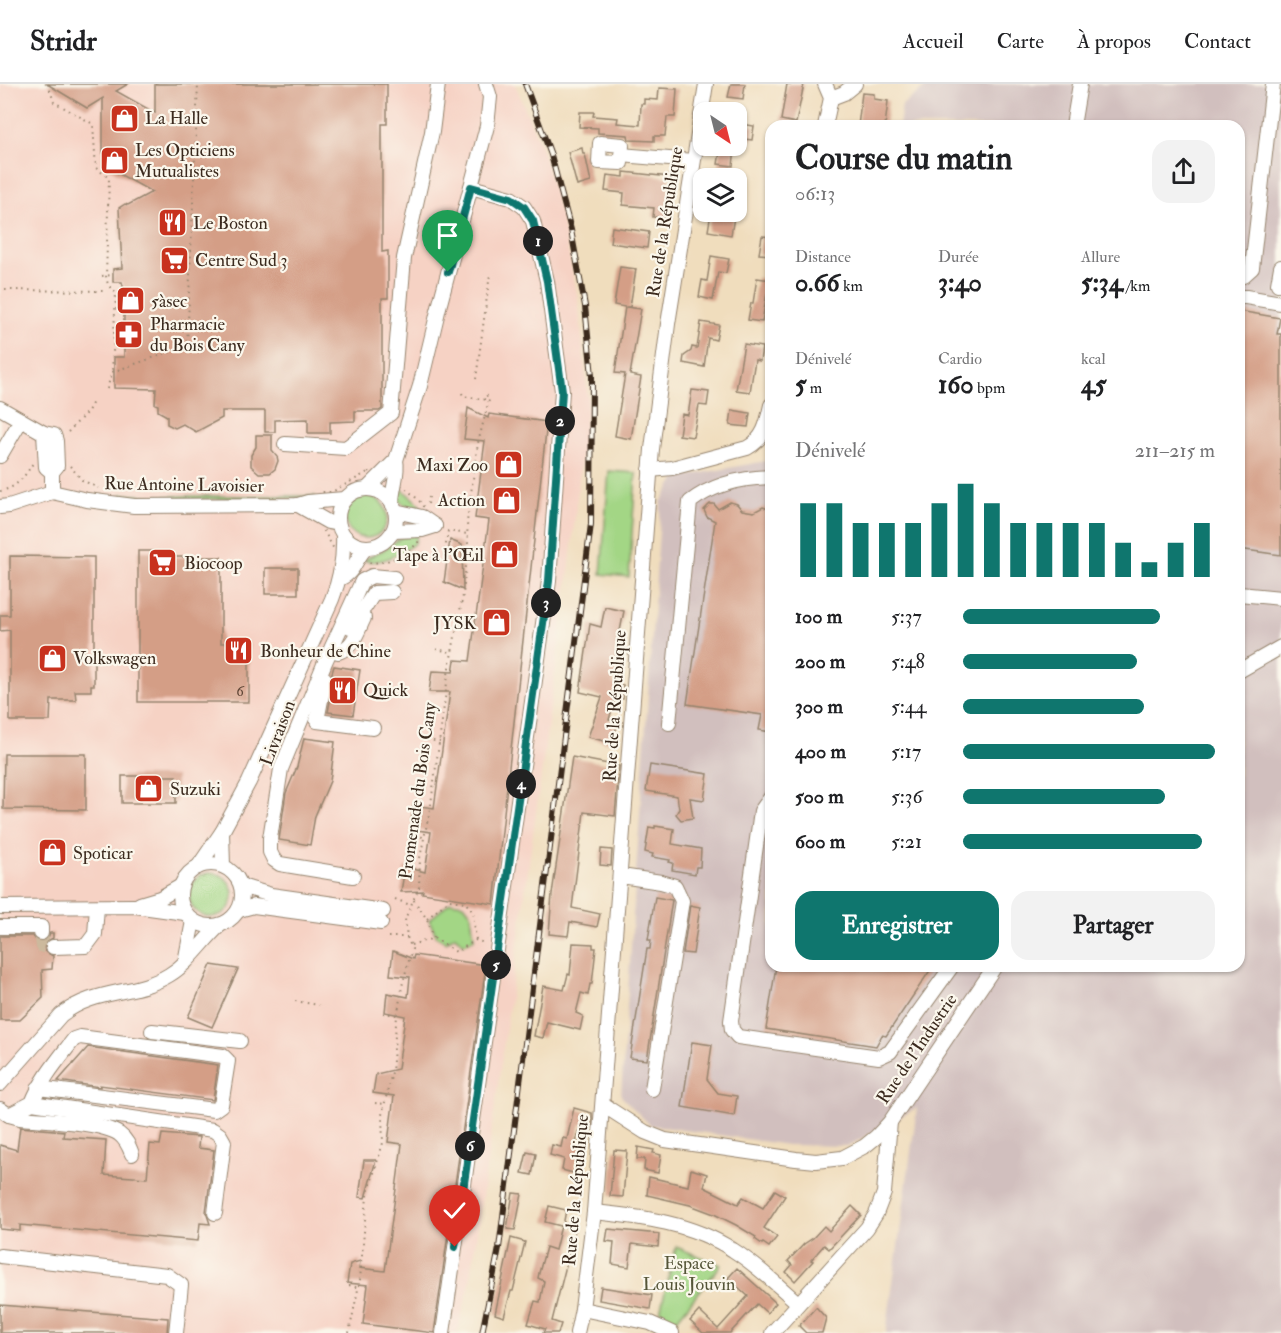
<!DOCTYPE html>
<html lang="fr">
<meta charset="utf-8">
<style>
:root{--surface:#fff;--page:#f2f2f2;--text:#202124;--muted:#757577;--line:#e0e0e0;--accent:#0f766e}
body{margin:0;font-family:"IM FELL Double Pica",serif;background:var(--page);color:var(--text);height:100vh;display:flex;flex-direction:column;font-size:22px;white-space:nowrap}
*{box-sizing:border-box;margin:0}
p{font-size:20px;color:var(--muted)}
.icon{flex:none;width:33px;height:33px;fill:none;stroke:currentColor;stroke-width:2;stroke-linecap:round;stroke-linejoin:round}
.map{position:relative;flex:1;overflow:hidden}
.drawer{position:absolute;left:765px;top:36px;width:480px;height:852px;display:flex;flex-direction:column;background:var(--surface);border-radius:18px;box-shadow:0 2px 4px #0004}
.drawer>*{flex:none}
.needle{width:39px;rotate:145deg}
.controls{position:absolute;left:693px;top:18px;display:grid;gap:12px}
.controls a{display:grid;place-items:center;width:54px;height:54px;border-radius:12px;background:var(--surface);box-shadow:0 2px 4px #0004;font-size:30px}
.pin{position:absolute;display:grid;place-items:center;width:51px;height:51px;color:#fff;margin:-62px -26px;border-radius:50% 50% 50% 0;rotate:-45deg;box-shadow:0 0 6px #0007}
.pin .icon{rotate:45deg}
.km{position:absolute;width:30px;height:30px;margin:-15px;border-radius:50%;background:#222;color:#fff;font-size:16px;line-height:30px;text-align:center}
.round{display:grid;place-items:center;flex:none;width:63px;height:63px;border-radius:18px;background:var(--page)}
.summary{display:flex;align-items:center;justify-content:space-between;height:102px;padding:0 30px}
h1{font-size:33px;font-weight:700;line-height:45px}
.figures{display:grid;grid-template-columns:repeat(3,1fr);gap:9px;height:102px;padding:6px 30px}
.figures div{display:grid;align-content:center}
.figures b{font-size:26px;font-weight:700}
.figures small{font-size:16px;font-weight:400}
.figures p{font-size:16px}
.chart{height:168px;padding:12px 30px}
.chart p{display:flex;justify-content:space-between}
.chart svg{width:100%;height:108px;margin-top:6px;stroke:var(--accent);stroke-width:6}
.button{display:flex;gap:12px;margin-top:auto;padding:12px 30px}
.button a{flex:1;height:69px;border-radius:18px;background:var(--accent);color:#fff;font-size:24px;font-weight:700;line-height:69px;text-align:center}
.button a+a{background:var(--page);color:var(--text)}
ul{padding:0 30px;list-style:none;font-size:20px}
li{display:grid;grid-template-columns:96px 72px 1fr;align-items:center;height:45px}
li i{height:15px;border-radius:8px;background:var(--accent)}
header{display:flex;align-items:center;gap:36px;box-sizing:border-box;height:84px;padding:0 30px;background:var(--surface);border-bottom:2px solid var(--line)}
header strong{font-size:28px}
nav{display:flex;gap:33px;margin-inline-start:auto;font-size:21px}
.map>svg:first-child{display:block}
.built{fill:#f6d2c4}
.industrial{fill:#d1bfbe}
.green{fill:#a3d685;stroke:#6f8052;stroke-width:1.5}
.building{fill:#d49e86}
.lines{fill:none;stroke-linecap:round;stroke-linejoin:round}
.minor-tunnel{stroke:#ccb99d;stroke-width:14;stroke-dasharray:14 7;stroke-linecap:butt}
.minor-casing{stroke:#96846e;stroke-width:16}
.path{stroke:#96846e;stroke-width:2;stroke-dasharray:1.5 4.5;stroke-linecap:butt}
.minor{stroke:#fff;stroke-width:14}
.rail-casing{stroke:#3b2a1e;stroke-width:6}
.rail{stroke:#fbf7ec;stroke-width:4;stroke-dasharray:11;stroke-linecap:butt}
.route-casing{stroke:#fff;stroke-width:12}
.route{stroke:#0f766e;stroke-width:8}
.labels{text-anchor:middle;dominant-baseline:central;stroke-width:4.5;stroke-linejoin:round;paint-order:stroke}
.number-label{font-size:15px;fill:#614738}
.poi-label{font-size:18px;fill:#3b2a1e;stroke:#fbf7ec;text-anchor:start}
.street-label{font-size:18px;fill:#3b2a1e;stroke:#fbf7ec}
.park-label{font-size:18px;fill:#555538;stroke:#fbf7ec}
</style>
<header>
<strong>Stridr</strong>
<nav><a>Accueil</a><a>Carte</a><a>À propos</a><a>Contact</a></nav>
</header>
<div class="map">
<svg width="1281" height="1249" viewBox="0 0 1281 1249">
<rect width="100%" height="100%" fill="#fbf7ec"/>
<filter id="ink" filterUnits="userSpaceOnUse"><feTurbulence type="fractalNoise" baseFrequency=".0167" numOctaves="2"/><feDisplacementMap in="SourceGraphic" scale="12" xChannelSelector="R" yChannelSelector="G"/><feConvolveMatrix kernelMatrix="1 2 1 2 8 2 1 2 1" color-interpolation-filters="sRGB"/></filter>
<filter id="wash" filterUnits="userSpaceOnUse"><feTurbulence type="fractalNoise" baseFrequency=".008" numOctaves="4" result="noise"/><feDisplacementMap in="SourceGraphic" scale="24" xChannelSelector="R" yChannelSelector="G"/><feGaussianBlur stdDeviation="1.35" result="paint"/><feColorMatrix in="noise" values="0 0 0 0 0 0 0 0 0 0 0 0 0 0 0 0 0 1.4 0 .05"/><feComposite in="paint" operator="in"/></filter>
<g filter="url(#wash)">
<rect width="100%" height="100%" fill="#f0ddbd"/>
<path class="built" d="M0 0H515L542 65 562 136 578 215 588 315 570 479 517 867 470 1199 457 1249H0Z"/>
<path class="industrial" d="M930 0H1281V1249H886L917 1024 848 1062 787 1061 650 1041 621 1012 661 418 676 394 771 376V882H1239V42H899L902 21Z"/>
<g class="green">
<path d="M609 387 636 389 629 493 601 490Z"/>
<path d="M397 401 418 419 421 424 419 428 400 418Z"/>
<path d="M121 410 152 412H315V414L150 416 120 413Z"/>
<circle cx="366" cy="433" r="21"/>
<path d="M417 451 415 459C402 469 380 482 363 476L383 466 402 453Z"/>
<circle cx="211" cy="811" r="22"/>
<path d="M450 818 464 820 471 829 474 855 464 860 455 852 446 858 437 853 429 836Z"/>
<path d="M676 1163 721 1181 674 1239 659 1232Z"/>
</g>
<g id="blocks">
<g class="building">
<path d="M47 0H128L116 7 155 29V0H387V40H382V168L388 167V214H382V325L379 327H355V337L330 338V349H308V335L275 336V348H265V327H222V334L196 348 183 340 175 344 167 340V332L158 327V321L155 320 156 305 114 304V273H124V206L122 198H113V185L122 184 119 124 125 120 128 121 152 108 103 81V14L87 24Z"/>
<path d="M731 0H745L743 15 728 13Z"/>
<path d="M787 0H804L796 39 781 36Z"/>
<path d="M659 4 677 5 675 33H667L665 52H654V57L629 56 628 51 598 49V44L579 43 580 28H594L593 32 618 34 617 39 640 41 641 20H644V15L658 16Z"/>
<path d="M862 9 874 10V15L888 17 885 42H858Z"/>
<path d="M736 39 754 42 752 56 736 54Z"/>
<path d="M721 62 735 64 733 82 718 80Z"/>
<path d="M582 64 583 70H585L591 98 577 102 568 68Z"/>
<path d="M624 88 670 93 668 124H671L670 134 653 133 654 124 623 121 624 109 605 107 607 91 624 93Z"/>
<path d="M711 129 734 133 731 151 708 147Z"/>
<path d="M612 143 649 148 647 164 610 159Z"/>
<path d="M762 152 771 153V171L759 170Z"/>
<path d="M711 172 729 175 726 189 718 188 713 216 699 213 702 196 707 197Z"/>
<path d="M620 183 636 185 630 223H626L641 225 630 291 641 293 631 355 615 352 625 290 615 289 625 223 614 221Z"/>
<path d="M757 194 771 196V211L767 210 762 238 748 236 751 219H753Z"/>
<path d="M1239 227 1280 234 1277 250H1281V471L1239 465Z"/>
<path d="M701 238 719 241 716 256 708 254 704 283 683 279 684 272 691 267 692 263 697 264Z"/>
<path d="M744 260 762 263 760 277 755 276 750 308 736 306Z"/>
<path d="M692 306 709 308 707 322 699 321 693 353 679 351 682 330 688 331Z"/>
<path d="M468 324 488 334 489 330 547 338 494 820 422 809 423 807 401 808 405 783 425 788 431 748 417 746 411 737 413 727V721L434 724 450 608H429L432 587 453 588 455 576 470 577 489 436 475 434 485 357 464 355Z"/>
<path d="M732 326 750 329 748 343 730 341Z"/>
<path d="M256 351H272V366L277 372 278 377 275 385 270 389H259L251 382V371L256 363Z"/>
<path d="M730 418 737 420 742 426 754 428 763 423 771 426V648L759 646 762 631 687 620 715 437 707 433 704 426 710 420H714L718 425Z"/>
<path d="M450 456 462 461 463 506 444 498Z"/>
<path d="M138 467H169V473H221V559H249V618H138Z"/>
<path d="M10 472 94 473V601H91V607H75L76 616H51L50 637H10V546L0 547V531H10Z"/>
<rect x="265" y="484" width="33" height="26"/>
<path d="M605 523 624 527 619 552 623 553 618 570 621 571 613 600 623 601V615L615 614 609 636 618 638 612 659 588 653 602 613 580 608 590 540 601 543Z"/>
<path d="M334 582 360 586 353 631 328 628 334 597 332 589Z"/>
<path d="M304 654 335 658 330 697 315 732 310 761 279 756 286 709 297 683Z"/>
<path d="M4 670H86V726L3 725Z"/>
<path d="M572 673 619 682 615 732 584 728 572 824 600 830 597 843 570 838 568 852 549 850 552 810Z"/>
<path d="M650 681 708 690 704 716 690 714 693 734 681 736 676 730 679 725 677 712 646 707Z"/>
<rect x="122" y="692" width="54" height="27"/>
<path d="M655 742 674 745 672 760 701 765 700 783H696L695 790 672 786 673 779 669 778 670 776 652 773 653 770 645 768 649 743 655 744Z"/>
<path d="M42 761H63L62 777H41Z"/>
<path d="M601 765 612 766 611 782 600 781Z"/>
<path d="M655 813 672 816 647 976 630 974 647 865H650L651 856H648Z"/>
<path d="M690 821 700 823 693 870 683 869Z"/>
<path d="M50 849H53V854L45 858 44 864 46 868 53 872 52 885 42 886 43 914 20 936H0V852H33L36 856 42 858 48 854Z"/>
<path d="M573 859 593 860V864H596L592 900H590L588 911 581 909 576 929 583 932 580 946 547 938 543 954 534 952 543 902 564 906 568 890 570 891Z"/>
<path d="M393 867 413 875 414 871 486 881 434 1249 363 1240 368 1201 347 1199 350 1180 360 1177 359 1184 385 1187 402 1060 388 1058 394 1012 373 1009 376 990 398 985 405 932 385 928 387 909 408 913 410 893 390 891Z"/>
<path d="M211 881 238 885 212 943 188 933Z"/>
<path d="M776 882H933L886 952 882 951 876 962 766 945Z"/>
<path d="M692 958 712 961 707 995 718 1009 737 1012 734 1032 682 1023Z"/>
<path d="M88 963 218 981 213 1016 100 1001V1003L58 997Z"/>
<path d="M574 1024 592 1029V1042L581 1040 576 1058 583 1059 573 1089 562 1086 564 1075 550 1071 552 1061 561 1063 563 1054 567 1055Z"/>
<path d="M20 1043 64 1047 63 1053 106 1056 104 1091 147 1094 150 1060 160 1061 162 1050 199 1053 198 1064 214 1066 206 1128 210 1140 200 1139 198 1157 20 1141V1147L0 1145V1061L17 1066Z"/>
<path d="M638 1063 654 1066 653 1069 661 1071 658 1089 644 1086 645 1075H637Z"/>
<path d="M614 1066 627 1067 623 1113 610 1112Z"/>
<path d="M527 1068 536 1070 532 1091 522 1089Z"/>
<path d="M364 1076H376L365 1114 359 1113Z"/>
<path d="M691 1085 707 1090 704 1103 738 1120 743 1113 763 1124 775 1106 785 1112 764 1144 777 1153 769 1163 763 1159 762 1160 755 1155 756 1153 736 1141 714 1130 690 1121 647 1111 649 1093 688 1102Z"/>
<path d="M513 1109 522 1110 515 1146 507 1145Z"/>
<path d="M549 1122 566 1126 563 1142 575 1146 552 1237 561 1240 558 1249H543L545 1245 528 1240 535 1217 540 1218 544 1197 538 1194 539 1189 546 1163 555 1166 561 1142 545 1138Z"/>
<path d="M852 1122 861 1131 829 1165 824 1161 811 1176 813 1177 795 1197 786 1188 792 1181 788 1177 804 1160 813 1154 824 1142 829 1147Z"/>
<path d="M608 1145 659 1150 658 1163 632 1160 629 1183 612 1180 614 1158 606 1157Z"/>
<path d="M511 1154 525 1158 513 1207H511L504 1233 495 1230Z"/>
<path d="M737 1184 776 1219 767 1229 757 1220 730 1249H703L690 1237 699 1227 718 1245 748 1212 728 1194Z"/>
<path d="M601 1203 652 1211 650 1225 599 1216Z"/>
<path d="M0 1221 168 1234 167 1249H0Z"/>
<path d="M816 1223 826 1234 822 1249H806L799 1242Z"/>
</g>
</g>
</g>
<g filter="url(#ink)">
<use href="#blocks" fill-opacity="0" stroke="#96846e" stroke-width="1.5"/>
<g class="lines">
<path class="minor-tunnel" d="M41 849 43 862 53 863"/>
<defs>
<g id="minor">
<path d="M831 14 844 9 855 0"/>
<path d="M825 42 831 14 825 0"/>
<path d="M1073 42 1080 0"/>
<path d="M600 59 622 61 621 79 599 78Z"/>
<path d="M621 71 693 77"/>
<path d="M1239 193 1243 192 1252 184 1273 0"/>
<path d="M1278 200 1281 183"/>
<path d="M1239 213H1246L1281 219"/>
<path d="M0 324 44 349 54 351 56 357 57 382 52 388V408"/>
<path d="M44 349 46 383 52 388"/>
<path d="M285 360 346 364 391 329 404 174 432 48 438 0"/>
<path d="M0 372 21 336"/>
<path d="M650 386 672 384 747 364C764 355 767 340 771 321"/>
<path d="M368 404 396 376 420 302 438 227 487 42 490 13 486 0"/>
<circle cx="367" cy="434" r="29"/>
<path d="M392 419C392 404 399 390 396 376"/>
<path d="M298 421 328 438 338 440"/>
<path d="M0 423 9 422 52 408 87 416 134 422 298 421 308 418 344 415"/>
<path d="M395 427 422 433 435 442"/>
<path d="M393 447 422 446 435 442"/>
<path d="M341 494C355 488 356 472 367 463"/>
<path d="M1239 510 1281 514"/>
<path d="M350 543 356 530 365 523 374 509 392 508"/>
<path d="M338 568C354 563 357 548 364 534"/>
<path d="M1239 587 1281 563"/>
<path d="M325 595 317 637 373 644"/>
<path d="M669 639 690 418C713 400 742 394 771 393"/>
<path d="M771 713 761 727 731 937 732 946 738 953 879 973 890 968 952 882"/>
<path d="M222 748 223 782"/>
<circle cx="211" cy="811" r="31"/>
<path d="M198 783 222 748 249 698 332 515C341 493 344 474 343 451"/>
<path d="M353 792 280 780 274 776 270 768V754L281 685 325 578 362 497 372 492 394 494"/>
<path d="M621 792 661 798 675 802 682 817 652 1005"/>
<path d="M241 802 271 811 383 827"/>
<path d="M140 820 160 814 181 802"/>
<path d="M0 823 135 822 185 829"/>
<path d="M239 826 254 822 381 839"/>
<path d="M0 843H41V849"/>
<path d="M53 863 86 862 95 850 97 823"/>
<path d="M185 878 193 837"/>
<path d="M152 947 240 957"/>
<path d="M0 1000 61 931C95 904 135 912 169 891 189 879 202 858 219 842"/>
<path d="M32 1019 213 1046 220 1051 224 1058 215 1129"/>
<path d="M603 1021 645 1048 665 1056 796 1075 816 1077 842 1074 865 1062 876 1053 890 1038 995 882"/>
<path d="M0 1025 9 1031 20 1034C44 1036 101 1038 119 1050 126 1055 129 1062 132 1070"/>
<path d="M9 1031 32 1019C42 994 58 976 74 955L80 953 223 972 228 977 221 1021 214 1026 38 1004"/>
<path d="M594 1128C642 1133 692 1139 733 1166 757 1181 777 1201 798 1219"/>
<path d="M0 1172 167 1191 181 1201 176 1249"/>
<path d="M582 1225 650 1239 672 1249"/>
<path d="M443 1249 549 497 562 307 547 197 533 137 524 123 511 114 471 103"/>
<path d="M577 1249 582 1225 594 1128 652 365 668 240 706 0"/>
<path d="M772 1249 867 1144 876 1130 884 1109 890 1038"/>
</g>
</defs>
<use href="#minor" class="minor-casing"/>
<g class="path">
<path d="M48 0 54 18 93 40 96 84 109 94 106 192 108 201 116 209 112 288"/>
<path d="M102 192 113 191"/>
<path d="M5 206 103 207"/>
<path d="M476 295 490 190"/>
<path d="M107 305 112 288 187 262 198 0"/>
<path d="M462 309 463 312 489 316"/>
<path d="M68 348 88 327 94 316"/>
<path d="M70 382 82 396 98 404"/>
<path d="M368 388C384 387 415 409 423 422L418 459C391 483 366 484 335 467L319 438 322 408H332Z"/>
<path d="M0 407C17 404 25 392 33 379"/>
<path d="M449 416 470 418"/>
<path d="M428 420 429 413"/>
<path d="M437 477 443 478 448 447 468 450"/>
<path d="M436 565 451 568"/>
<path d="M421 655 440 658"/>
<path d="M411 746 424 754"/>
<path d="M395 815 410 821"/>
<path d="M427 835 449 816 465 818 473 828 476 856"/>
<path d="M388 853H407"/>
<path d="M434 854 456 868 476 856 484 859"/>
<path d="M411 861 434 854 427 835 413 815"/>
<path d="M295 917 319 921"/>
<path d="M383 929 397 931"/>
<path d="M375 1019 385 1020"/>
<path d="M349 1201 359 1204"/>
<path d="M349 1249 360 1196 367 1112 383 1059 382 1031 392 988 396 940 402 902 412 865 407 853 405 835 419 803 420 774 431 720 449 584 463 511 468 460 467 438 478 359 489 316 485 308"/>
</g>
<use href="#minor" class="minor"/>
<defs>
<path id="rail" d="M482 1249 499 1164 591 440 592 292 585 222 571 146 551 71 525 0"/>
</defs>
<use href="#rail" class="rail-casing"/>
<use href="#rail" class="rail"/>
</g>
</g>
<g class="lines" filter="url(#ink)">
<defs>
<path id="route" d="M448 188 471 103 511 114 524 123 533 137 547 197 562 307 549 497 455 1163"/>
</defs>
<use href="#route" class="route-casing"/>
<use href="#route" class="route"/>
</g>
<defs>
<symbol id="shop-square" viewBox="-11 -11 22 22"><rect x="-9" y="-9" width="18" height="18" rx="4" fill="#c8321e" stroke="#fbf7ec"/><path d="M-5-2.5h2.3a2.7 3.5 0 0 1 5.4 0H5L5.5 6h-11ZM-1.5-2.5h3a1.5 2.3 0 0 0-3 0Z" fill="#fff"/></symbol>
<symbol id="restaurant-square" viewBox="-11 -11 22 22"><rect x="-9" y="-9" width="18" height="18" rx="4" fill="#c8321e" stroke="#fbf7ec"/><path d="M-5-6h1v4h1v-4h1v4h1v-4h1v5L-1.5 .5V6h-2V.5L-5-1ZM5-6V6H3V1.5H1.5Q1.5-4 5-6Z" fill="#fff"/></symbol>
<symbol id="supermarket-square" viewBox="-11 -11 22 22"><rect x="-9" y="-9" width="18" height="18" rx="4" fill="#c8321e" stroke="#fbf7ec"/><path d="M-6-5.5h2.5l.6 2H6L4.5 2H-2.5L-4.4-4H-6ZM-1.5 3.2a1.3 1.3 0 1 0 .1 0ZM3 3.2a1.3 1.3 0 1 0 .1 0Z" fill="#fff"/></symbol>
<symbol id="pharmacy-square" viewBox="-11 -11 22 22"><rect x="-9" y="-9" width="18" height="18" rx="4" fill="#c8321e" stroke="#fbf7ec"/><path d="M-2-6h4v4h4v4h-4v4h-4v-4h-4v-4h4Z" fill="#fff"/></symbol>
</defs>
<g fill-rule="evenodd">
<use href="#shop-square" x="108" y="18" width="33" height="33"/>
<use href="#shop-square" x="98" y="60" width="33" height="33"/>
<use href="#restaurant-square" x="156" y="122" width="33" height="33"/>
<use href="#supermarket-square" x="158" y="160" width="33" height="33"/>
<use href="#shop-square" x="114" y="200" width="33" height="33"/>
<use href="#pharmacy-square" x="112" y="234" width="33" height="33"/>
<use href="#shop-square" x="492" y="364" width="33" height="33"/>
<use href="#shop-square" x="490" y="400" width="33" height="33"/>
<use href="#shop-square" x="488" y="454" width="33" height="33"/>
<use href="#supermarket-square" x="146" y="462" width="33" height="33"/>
<use href="#shop-square" x="480" y="522" width="33" height="33"/>
<use href="#restaurant-square" x="222" y="550" width="33" height="33"/>
<use href="#shop-square" x="36" y="558" width="33" height="33"/>
<use href="#restaurant-square" x="326" y="590" width="33" height="33"/>
<use href="#shop-square" x="132" y="688" width="33" height="33"/>
<use href="#shop-square" x="36" y="752" width="33" height="33"/>
</g>
<g class="labels">
<g class="number-label">
<text x="240" y="607">6</text>
</g>
<g class="poi-label">
<text x="145" y="34">La Halle</text>
<text x="135" y="66">Les Opticiens<tspan x="135" dy="21">Mutualistes</tspan></text>
<text x="193" y="139">Le Boston</text>
<text x="195" y="176">Centre Sud 3</text>
<text x="151" y="217">5àsec</text>
<text x="150" y="240">Pharmacie<tspan x="150" dy="21">du Bois Cany</tspan></text>
<text x="488" y="381" text-anchor="end">Maxi Zoo</text>
<text x="485" y="416" text-anchor="end">Action</text>
<text x="484" y="471" text-anchor="end">Tape à l'Œil</text>
<text x="184" y="479">Biocoop</text>
<text x="476" y="539" text-anchor="end">JYSK</text>
<text x="260" y="567">Bonheur de Chine</text>
<text x="73" y="574">Volkswagen</text>
<text x="363" y="606">Quick</text>
<text x="170" y="705">Suzuki</text>
<text x="73" y="769">Spoticar</text>
</g>
<g class="street-label">
<text transform="translate(665 138) rotate(-81)">Rue de la République</text>
<text transform="translate(184 401) rotate(1)">Rue Antoine Lavoisier</text>
<text transform="translate(615 622) rotate(-86)">Rue de la République</text>
<text transform="translate(278 649) rotate(-69)">Livraison</text>
<text transform="translate(418 707) rotate(-82)">Promenade du Bois Cany</text>
<text transform="translate(917 965) rotate(-56)">Rue de l'Industrie</text>
<text transform="translate(576 1106) rotate(-85)">Rue de la République</text>
</g>
<g class="park-label">
<text x="689" y="1179">Espace<tspan x="689" dy="21">Louis Jouvin</tspan></text>
</g>
</g>
</svg>
<div class="controls">
<a><svg class="needle" viewBox="-14 -14 28 28"><path d="M0-13l5 13h-10z" fill="#e53935"/><path d="M0 13l5-13h-10z" fill="#757577"/></svg></a>
<a><svg class="icon" aria-label="layers" viewBox="0 0 24 24"><path d="M12 4l9 5-9 5-9-5zM3 14l9 5 9-5"/></svg></a>
</div>
<div class="pin" style="left:448px;top:188px;background:#1e9e55"><svg class="icon" aria-label="arrive" viewBox="0 0 24 24"><path d="M6 21V4h12l-3 4 3 4H6"/></svg></div>
<div class="pin" style="left:455px;top:1163px;background:#d93025"><svg class="icon" aria-label="check" viewBox="0 0 24 24"><path d="M5 12l5 5 9-10"/></svg></div>
<b class="km" style="left:538px;top:157px">1</b>
<b class="km" style="left:560px;top:337px">2</b>
<b class="km" style="left:546px;top:519px">3</b>
<b class="km" style="left:521px;top:700px">4</b>
<b class="km" style="left:496px;top:881px">5</b>
<b class="km" style="left:470px;top:1062px">6</b>
<section class="drawer">
<div class="summary"><div><h1>Course du matin</h1><p>06:13</p></div><a class="round"><svg class="icon" aria-label="share" viewBox="0 0 24 24"><path d="M12 15V3M7 8l5-5 5 5M5 13v7h14v-7"/></svg></a></div>
<div class="figures">
<div><p>Distance</p><b>0.66<small> km</small></b></div>
<div><p>Durée</p><b>3:40</b></div>
<div><p>Allure</p><b>5:34<small> /km</small></b></div>
</div>
<div class="figures">
<div><p>Dénivelé</p><b>5<small> m</small></b></div>
<div><p>Cardio</p><b>160<small> bpm</small></b></div>
<div><p>kcal</p><b>45</b></div>
</div>
<div class="chart"><p><span>Dénivelé</span>211–215 m</p>
<svg viewBox="0 0 160 44" preserveAspectRatio="none"><path d="M5 44V14M15 44V14M25 44V22M35 44V22M45 44V22M55 44V14M65 44V6M75 44V14M85 44V22M95 44V22M105 44V22M115 44V22M125 44V30M135 44V38M145 44V30M155 44V22"/></svg>
</div>
<ul>
<li><b>100 m</b>5:37<i style="width:78%"></i></li>
<li><b>200 m</b>5:48<i style="width:69%"></i></li>
<li><b>300 m</b>5:44<i style="width:72%"></i></li>
<li><b>400 m</b>5:17<i style="width:100%"></i></li>
<li><b>500 m</b>5:36<i style="width:80%"></i></li>
<li><b>600 m</b>5:21<i style="width:95%"></i></li>
</ul>
<div class="button"><a>Enregistrer</a><a>Partager</a></div>
</section>
</div>
